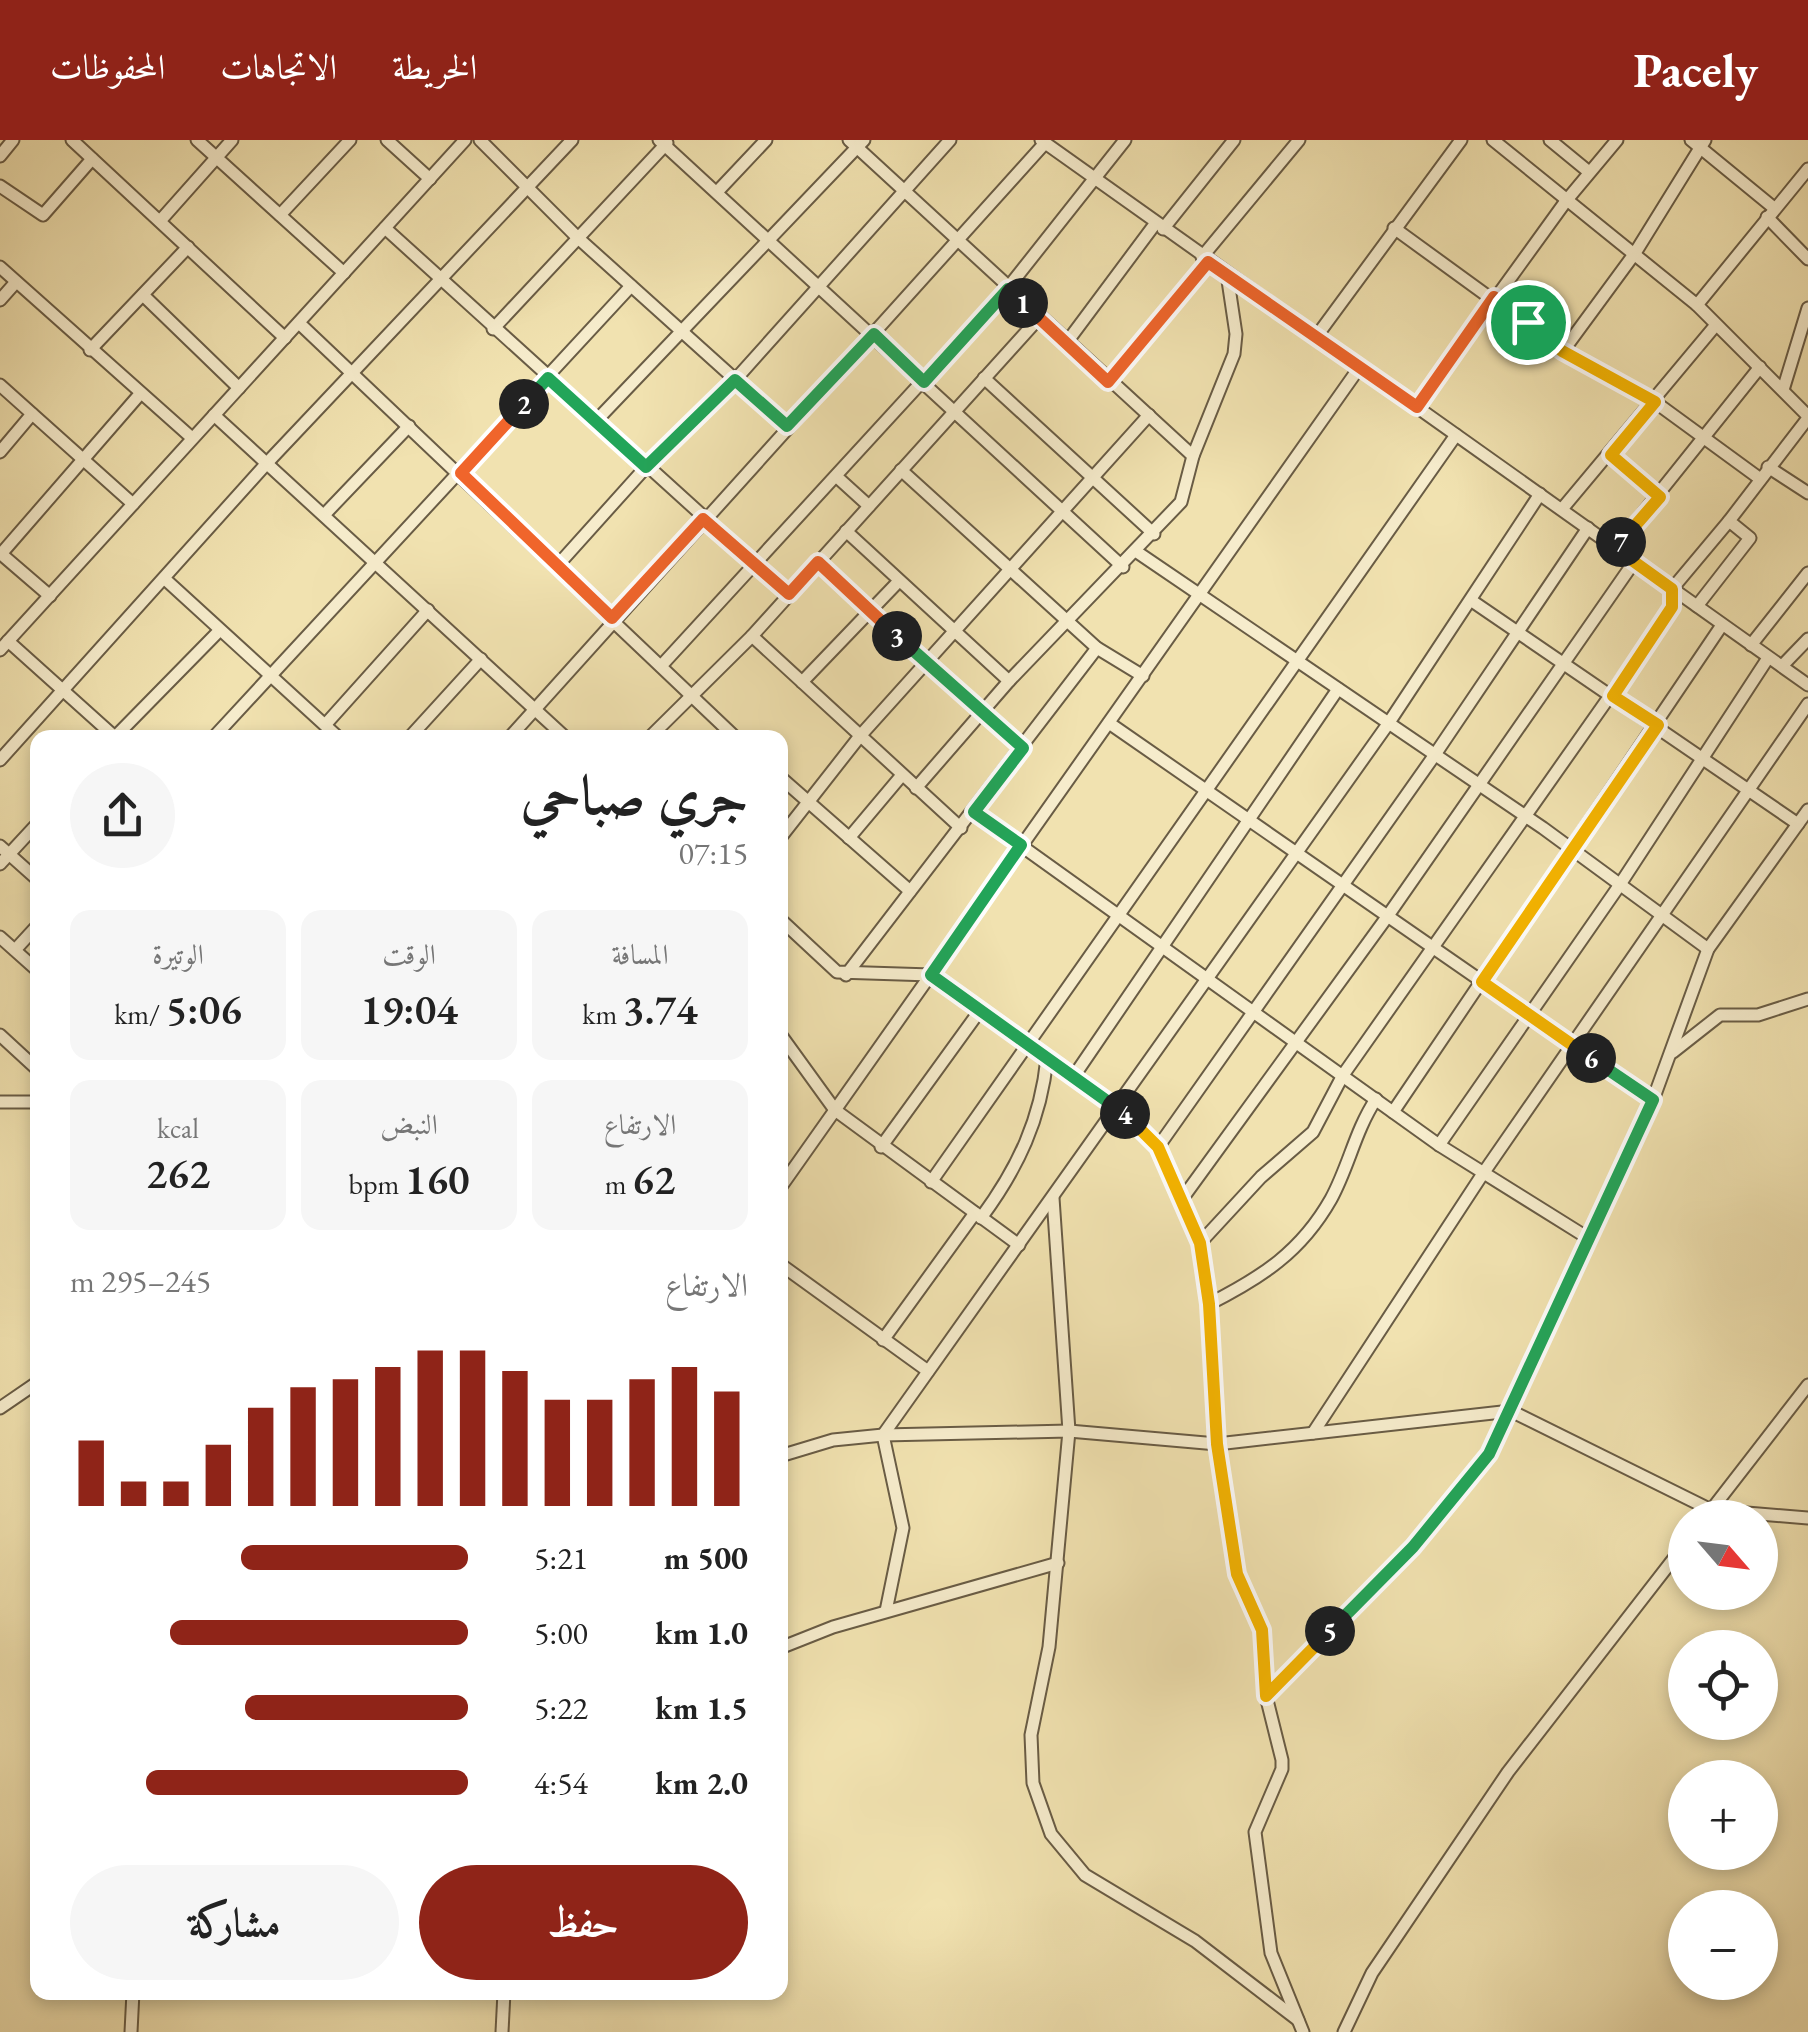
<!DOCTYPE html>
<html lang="ar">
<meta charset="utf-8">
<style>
:root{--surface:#fff;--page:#f6f6f6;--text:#222;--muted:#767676;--accent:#8f2418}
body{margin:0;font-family:"EB Garamond",Amiri,serif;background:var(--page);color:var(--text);direction:rtl;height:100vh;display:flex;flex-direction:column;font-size:38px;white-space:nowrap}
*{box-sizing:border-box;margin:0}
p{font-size:32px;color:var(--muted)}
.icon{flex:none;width:55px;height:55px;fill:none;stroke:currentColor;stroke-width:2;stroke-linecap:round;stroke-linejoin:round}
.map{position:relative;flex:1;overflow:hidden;direction:ltr}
.details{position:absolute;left:30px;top:590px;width:758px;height:1270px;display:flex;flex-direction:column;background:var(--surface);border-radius:20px;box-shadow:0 5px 15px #0003;direction:rtl}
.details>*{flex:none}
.needle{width:65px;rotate:118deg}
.buttons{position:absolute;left:1668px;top:1360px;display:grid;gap:20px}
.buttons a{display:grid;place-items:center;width:110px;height:110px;border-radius:50%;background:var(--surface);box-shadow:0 5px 15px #0003;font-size:50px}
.pin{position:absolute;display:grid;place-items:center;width:85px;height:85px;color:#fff;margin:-42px;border:5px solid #fff;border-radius:50%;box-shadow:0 2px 10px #0007}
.km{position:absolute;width:50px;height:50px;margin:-25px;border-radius:50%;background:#222;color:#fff;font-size:28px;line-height:50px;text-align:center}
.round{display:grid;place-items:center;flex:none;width:105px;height:105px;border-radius:52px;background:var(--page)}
.overview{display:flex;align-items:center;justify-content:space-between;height:170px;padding:0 40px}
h1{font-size:55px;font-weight:600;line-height:75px}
.metrics{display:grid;grid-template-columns:repeat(3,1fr);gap:15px;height:170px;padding:10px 40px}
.metrics div{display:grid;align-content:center;border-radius:20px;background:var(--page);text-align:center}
.metrics b{font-size:42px;font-weight:600}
.metrics small{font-size:28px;font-weight:400}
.metrics p{font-size:28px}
.chart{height:280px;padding:20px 40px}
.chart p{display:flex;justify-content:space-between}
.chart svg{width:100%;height:180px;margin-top:10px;stroke:var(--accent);stroke-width:6}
.action{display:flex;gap:20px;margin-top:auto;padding:20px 40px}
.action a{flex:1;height:115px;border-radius:60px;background:var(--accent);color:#fff;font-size:40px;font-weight:600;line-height:115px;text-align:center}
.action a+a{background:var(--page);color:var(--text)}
ul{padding:0 40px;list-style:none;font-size:32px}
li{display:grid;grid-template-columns:160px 120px 1fr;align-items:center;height:75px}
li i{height:25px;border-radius:12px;background:var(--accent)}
header{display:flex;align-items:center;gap:60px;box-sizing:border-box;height:140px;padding:0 50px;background:var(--accent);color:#fff}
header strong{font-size:48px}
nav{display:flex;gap:55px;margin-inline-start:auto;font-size:35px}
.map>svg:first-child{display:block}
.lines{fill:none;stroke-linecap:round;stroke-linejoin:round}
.minor-casing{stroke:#695c45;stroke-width:15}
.minor{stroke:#f6eccc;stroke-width:11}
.split-1-casing{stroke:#fff;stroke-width:20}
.split-2-casing{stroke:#fff;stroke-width:20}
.split-3-casing{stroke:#fff;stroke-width:20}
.split-4-casing{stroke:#fff;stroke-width:20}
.split-5-casing{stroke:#fff;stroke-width:20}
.split-6-casing{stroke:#fff;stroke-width:20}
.split-7-casing{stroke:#fff;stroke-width:20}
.split-8-casing{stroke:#fff;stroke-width:20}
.split-1{stroke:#f0652b;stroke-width:12}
.split-2{stroke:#22a559;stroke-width:12}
.split-3{stroke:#f0652b;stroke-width:12}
.split-4{stroke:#22a559;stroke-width:12}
.split-5{stroke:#f5b400;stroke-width:12}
.split-6{stroke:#22a559;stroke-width:12}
.split-7{stroke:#f5b400;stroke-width:12}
.split-8{stroke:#f5b400;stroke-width:12}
</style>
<header>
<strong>Pacely</strong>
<nav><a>الخريطة</a><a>الاتجاهات</a><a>المحفوظات</a></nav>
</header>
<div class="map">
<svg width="1808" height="1892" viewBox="0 0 1808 1892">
<rect width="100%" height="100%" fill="#f1e2b0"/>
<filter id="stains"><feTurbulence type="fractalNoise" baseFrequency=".002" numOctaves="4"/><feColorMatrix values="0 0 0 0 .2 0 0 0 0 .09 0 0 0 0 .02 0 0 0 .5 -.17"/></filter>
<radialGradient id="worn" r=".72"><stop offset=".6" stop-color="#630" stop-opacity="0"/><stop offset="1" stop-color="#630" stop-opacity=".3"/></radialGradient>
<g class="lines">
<defs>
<g id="minor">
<path d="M72 0 285 198"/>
<path d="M197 0 344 133"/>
<path d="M387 0 430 39"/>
<path d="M480 0 578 98 787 286"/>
<path d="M659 0 1123 427"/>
<path d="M849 0 1193 316"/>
<path d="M1041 0 1808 545"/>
<path d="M1493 0 1697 165 1808 276"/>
<path d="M1550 0 1589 32"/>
<path d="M1691 0 1774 68"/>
<path d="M0 16 13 0"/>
<path d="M0 46 43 75 92 19"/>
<path d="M717 52 766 0"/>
<path d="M280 75 350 0"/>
<path d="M1767 77 1808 119"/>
<path d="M160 81 232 0"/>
<path d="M385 88 789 454"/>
<path d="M1394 88 1563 211 1655 262 1759 338"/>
<path d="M1163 89 1234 0"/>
<path d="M1202 117 1299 0"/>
<path d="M0 127 192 298"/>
<path d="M143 155 239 248"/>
<path d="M0 160 16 142"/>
<path d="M1697 165 1808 29"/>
<path d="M299 183 736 598"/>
<path d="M493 189 667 3"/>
<path d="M1316 197 1461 0"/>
<path d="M1067 202 1155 84"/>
<path d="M90 210 188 107"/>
<path d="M1563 211 1635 113 1705 0"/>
<path d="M984 238 1154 394"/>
<path d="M1108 242 1209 122"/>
<path d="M0 245 133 364"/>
<path d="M1783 250 1808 168"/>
<path d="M1417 267 1566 61 1617 0"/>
<path d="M214 275 566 598"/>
<path d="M595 282 864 0"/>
<path d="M0 312 32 274"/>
<path d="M1611 315 1660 357"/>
<path d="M1768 327 1808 353"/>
<path d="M901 330 1097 508 1143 536"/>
<path d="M837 337 869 366"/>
<path d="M1562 369 1715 186"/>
<path d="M324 375 409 286"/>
<path d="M846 391 1009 541"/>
<path d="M1615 408 1760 227"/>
<path d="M1137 412 1543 688 1708 809"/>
<path d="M0 413 50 456"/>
<path d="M1 414 140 254"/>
<path d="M818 422 1023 608"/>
<path d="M557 426 646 327 735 240 950 0"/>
<path d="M166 440 339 598"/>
<path d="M1472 461 1798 684"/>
<path d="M1697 466 1750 398 1729 381 1808 278"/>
<path d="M752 496 961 688"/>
<path d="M8 501 116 598"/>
<path d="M1751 505 1808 433"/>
<path d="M0 510 465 0"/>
<path d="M661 526 1007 149 1125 0"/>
<path d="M1782 526 1808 499"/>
<path d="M802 542 899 441"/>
<path d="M1109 583 1653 960"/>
<path d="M325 585 428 470"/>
<path d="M114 598 219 491"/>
<path d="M213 598 631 146"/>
<path d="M409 598 481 519"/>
<path d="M509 598 1045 3"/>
<path d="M649 598 752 496 1039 178"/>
<path d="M0 620 267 323 572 0"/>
<path d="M780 637 910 751"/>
<path d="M916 648 1009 541 1181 362 1193 316 1234 214 1236 194 1227 134"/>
<path d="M974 672 1439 1005 1588 1098"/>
<path d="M780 698 860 596 1149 275"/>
<path d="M849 698 902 635"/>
<path d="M0 706 38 740"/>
<path d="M0 724 38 683"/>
<path d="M780 779 837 832 931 835 1119 968 1158 1007 1200 1103 1209 1164 1217 1304 1237 1434 1262 1490 1266 1556 1282 1620V1629L1255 1692 1271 1813 1303 1892"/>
<path d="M0 797 38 831"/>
<path d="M15 810 38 785"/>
<path d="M846 835 1097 508"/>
<path d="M780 894 835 970 1019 1105"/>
<path d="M0 895 38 930"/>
<path d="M1673 912 1720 875H1758L1808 859"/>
<path d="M1074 936 1338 549"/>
<path d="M0 962H38"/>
<path d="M1393 972 1722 485"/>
<path d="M1439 1005 1619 746 1768 518"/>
<path d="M881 1007 981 869"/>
<path d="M1158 1007 1434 616 1588 388"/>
<path d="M931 1042 1456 295"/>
<path d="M780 1048 1359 228"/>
<path d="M1053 1058 1069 1291 1049 1507 1031 1595 1033 1643 1051 1694 1085 1735 1195 1801 1298 1880"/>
<path d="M1182 1059 1387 777 1634 422"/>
<path d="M981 1078C1018 1028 1041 979 1047 918"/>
<path d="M1200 1103 1261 1037 1313 992 1343 935 1669 472 1672 449 1729 381"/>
<path d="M780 1124 928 1231"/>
<path d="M1209 1164C1262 1137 1301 1112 1331 1059 1349 1026 1355 991 1376 959"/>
<path d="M883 1200 975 1073"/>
<path d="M0 1268 38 1242"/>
<path d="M1313 1293 1482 1035 1808 564"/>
<path d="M780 1316 833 1300 883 1295 1069 1291 1217 1304 1511 1271 1711 1370 1808 1378"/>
<path d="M1705 1378 1808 1245"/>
<path d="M886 1471 903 1388 883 1295 1388 584 1540 354"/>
<path d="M780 1508 833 1487 1058 1423"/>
<path d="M1266 1556 1413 1407 1489 1314 1653 960 1708 809 1808 670"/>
<path d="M131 1892 133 1852"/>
<path d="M502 1892 504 1852"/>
<path d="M1344 1892 1372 1833 1508 1632 1685 1404"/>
</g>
</defs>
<use href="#minor" class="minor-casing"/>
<use href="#minor" class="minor"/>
</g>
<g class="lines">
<defs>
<path id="split-1" d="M1023 163 1108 242 1208 122 1417 267 1494 157 1528 182"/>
<path id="split-2" d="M524 264 548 238 646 327 735 240 787 286 874 194 924 242 1008 149 1023 163"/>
<path id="split-3" d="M524 264 461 333 612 478 703 379 789 454 818 422 897 496"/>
<path id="split-4" d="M897 496 1023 608 974 672 1021 705 931 835 1125 974"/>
<path id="split-5" d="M1125 974 1158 1007 1200 1103 1209 1164 1217 1304 1237 1434 1262 1490 1266 1556 1330 1491"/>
<path id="split-6" d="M1330 1491 1413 1407 1489 1314 1653 960 1591 918"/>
<path id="split-7" d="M1591 918 1482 842 1658 585 1613 556 1672 467V449L1615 408 1621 402"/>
<path id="split-8" d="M1528 182 1562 211 1655 262 1611 315 1660 357 1621 402"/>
</defs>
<use href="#split-1" class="split-1-casing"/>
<use href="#split-2" class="split-2-casing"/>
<use href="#split-3" class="split-3-casing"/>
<use href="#split-4" class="split-4-casing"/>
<use href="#split-5" class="split-5-casing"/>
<use href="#split-6" class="split-6-casing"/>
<use href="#split-7" class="split-7-casing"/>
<use href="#split-8" class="split-8-casing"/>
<use href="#split-1" class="split-1"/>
<use href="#split-2" class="split-2"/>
<use href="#split-3" class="split-3"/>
<use href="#split-4" class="split-4"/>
<use href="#split-5" class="split-5"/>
<use href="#split-6" class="split-6"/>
<use href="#split-7" class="split-7"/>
<use href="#split-8" class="split-8"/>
</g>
<rect width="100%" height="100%" filter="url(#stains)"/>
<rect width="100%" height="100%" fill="url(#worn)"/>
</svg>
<div class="buttons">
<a><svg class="needle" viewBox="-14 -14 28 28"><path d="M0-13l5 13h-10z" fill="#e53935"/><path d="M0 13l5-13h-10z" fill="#767676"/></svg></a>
<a><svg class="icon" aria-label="locate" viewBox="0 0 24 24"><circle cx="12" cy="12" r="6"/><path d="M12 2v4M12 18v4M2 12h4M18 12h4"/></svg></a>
<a>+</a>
<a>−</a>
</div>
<div class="pin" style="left:1528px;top:182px;background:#1e9e55"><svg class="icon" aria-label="arrive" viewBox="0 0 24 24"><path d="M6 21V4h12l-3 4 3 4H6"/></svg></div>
<b class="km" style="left:1023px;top:163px">1</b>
<b class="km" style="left:524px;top:264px">2</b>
<b class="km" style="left:897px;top:496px">3</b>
<b class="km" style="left:1125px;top:974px">4</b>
<b class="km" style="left:1330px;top:1491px">5</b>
<b class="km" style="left:1591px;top:918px">6</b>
<b class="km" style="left:1621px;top:402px">7</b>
<section class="details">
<div class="overview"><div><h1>جري صباحي</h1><p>07:15</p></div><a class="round"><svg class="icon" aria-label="share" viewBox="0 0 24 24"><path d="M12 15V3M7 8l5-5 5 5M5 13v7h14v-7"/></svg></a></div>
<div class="metrics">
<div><p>المسافة</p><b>3.74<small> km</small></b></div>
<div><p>الوقت</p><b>19:04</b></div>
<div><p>الوتيرة</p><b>5:06<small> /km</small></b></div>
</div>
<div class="metrics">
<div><p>الارتفاع</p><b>62<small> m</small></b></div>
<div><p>النبض</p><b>160<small> bpm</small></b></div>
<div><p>kcal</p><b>262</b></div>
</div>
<div class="chart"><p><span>الارتفاع</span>245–295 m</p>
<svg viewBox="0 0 160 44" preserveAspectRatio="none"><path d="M5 44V28M15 44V38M25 44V38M35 44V29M45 44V20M55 44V15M65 44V13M75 44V10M85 44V6M95 44V6M105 44V11M115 44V18M125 44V18M135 44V13M145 44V10M155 44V16"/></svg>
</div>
<ul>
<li><b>500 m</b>5:21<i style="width:57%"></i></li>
<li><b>1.0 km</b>5:00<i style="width:75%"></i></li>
<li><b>1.5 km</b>5:22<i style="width:56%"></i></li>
<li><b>2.0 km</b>4:54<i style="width:81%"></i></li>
</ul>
<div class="action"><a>حفظ</a><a>مشاركة</a></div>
</section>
</div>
